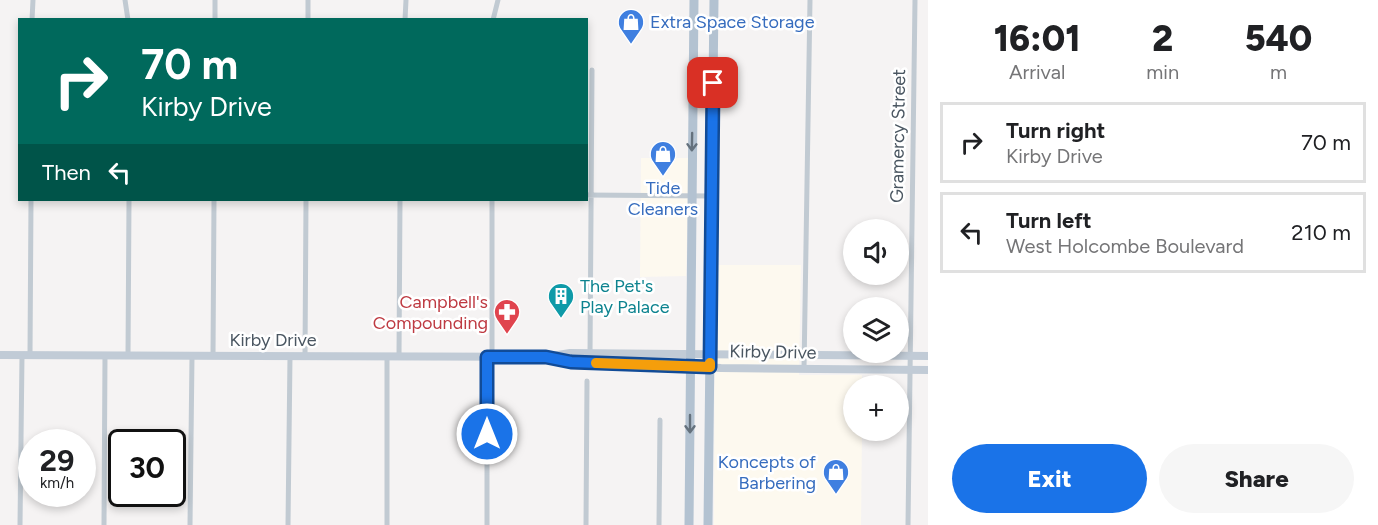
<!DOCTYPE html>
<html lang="en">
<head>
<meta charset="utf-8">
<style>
	body { margin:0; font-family:Figtree,sans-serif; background:#f6f6f6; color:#202124; height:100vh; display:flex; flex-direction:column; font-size:22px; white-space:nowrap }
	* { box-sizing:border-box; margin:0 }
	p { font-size:20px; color:#757577 }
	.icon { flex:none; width:33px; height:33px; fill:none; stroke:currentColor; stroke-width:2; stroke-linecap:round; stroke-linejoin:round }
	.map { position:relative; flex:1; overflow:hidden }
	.drawer { display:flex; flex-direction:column; background:#fff; width:450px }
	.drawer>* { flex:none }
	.guide { position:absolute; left:18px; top:18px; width:570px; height:183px; border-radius:0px; box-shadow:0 3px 9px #0003; background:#00695c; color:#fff; overflow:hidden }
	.buttons { position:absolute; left:843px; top:219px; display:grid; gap:12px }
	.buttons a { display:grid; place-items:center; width:66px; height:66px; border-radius:50%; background:#fff; box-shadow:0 3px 9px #0003; font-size:30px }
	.speed { position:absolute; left:18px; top:429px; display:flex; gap:12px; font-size:30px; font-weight:700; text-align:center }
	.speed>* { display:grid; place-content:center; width:78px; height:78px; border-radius:50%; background:#fff; box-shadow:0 3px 9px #0003; line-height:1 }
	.speed small { font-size:15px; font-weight:400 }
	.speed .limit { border:3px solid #111; border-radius:9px; background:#fff; color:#111 }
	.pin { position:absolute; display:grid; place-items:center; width:51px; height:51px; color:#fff; margin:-26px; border-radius:12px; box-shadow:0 3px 9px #0006 }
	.me { position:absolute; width:66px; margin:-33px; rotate:0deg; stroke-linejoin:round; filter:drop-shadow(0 0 4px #0008) }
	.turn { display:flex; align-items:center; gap:21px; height:126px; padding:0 24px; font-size:27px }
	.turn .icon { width:78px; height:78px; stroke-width:2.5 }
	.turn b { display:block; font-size:42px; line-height:51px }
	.then { display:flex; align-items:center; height:57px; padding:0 24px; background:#0003; gap:12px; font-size:22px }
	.eta { display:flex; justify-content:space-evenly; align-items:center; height:102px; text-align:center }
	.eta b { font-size:36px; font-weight:800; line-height:42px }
	.primary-button { display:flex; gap:12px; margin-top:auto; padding:12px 24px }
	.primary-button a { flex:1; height:69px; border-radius:36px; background:#1a73e8; color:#fff; font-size:24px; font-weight:800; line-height:69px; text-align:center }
	.primary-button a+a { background:#f6f6f6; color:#202124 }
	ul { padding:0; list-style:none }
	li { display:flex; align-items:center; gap:18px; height:81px; margin:0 12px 9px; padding:0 12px; border:3px solid #e0e0e0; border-radius:0px }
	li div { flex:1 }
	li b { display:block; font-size:22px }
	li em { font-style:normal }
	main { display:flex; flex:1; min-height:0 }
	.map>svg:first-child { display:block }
</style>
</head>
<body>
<main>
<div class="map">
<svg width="928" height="525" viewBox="0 0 928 525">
	<rect width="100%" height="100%" fill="#f5f3f3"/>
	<path fill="#fdf9ef" d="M 641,158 L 689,158 L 686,276 L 640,277 Z
		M 715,265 L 801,265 L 799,375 L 862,375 L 862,385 L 854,386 L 854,430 L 862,431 L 861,525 L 714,525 Z"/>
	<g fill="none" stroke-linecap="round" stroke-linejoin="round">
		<path stroke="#c1cad2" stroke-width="5" d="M 125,0 L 128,20
			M 32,20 L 33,0
			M 215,20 L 215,0
			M 308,20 L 308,0
			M 405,20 L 406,0
			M 493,20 L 498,0
			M 586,195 L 712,196
			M 492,200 L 492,357
			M 30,355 L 31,200
			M 128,356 L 129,200
			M 213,356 L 214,200
			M 305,356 L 306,200
			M 387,356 L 387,525
			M 399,356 L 400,200
			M 590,356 L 592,70
			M 804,369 L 810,0
			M 20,525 L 22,355
			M 104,525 L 105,356
			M 190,525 L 192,356
			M 288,525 L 290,356
			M 487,525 L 487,357
			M 586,525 L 587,381
			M 659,525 L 660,420
			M 908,525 L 915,0"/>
		<path stroke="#c1cbd6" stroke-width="8" d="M 0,355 L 546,357 L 570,353 L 928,356
			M 554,358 L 571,361 L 721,368 L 928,370"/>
		<path stroke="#b3c2d1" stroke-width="9" d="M 689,525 L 694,0
			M 708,525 L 714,0"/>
	</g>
	<defs><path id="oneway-shaft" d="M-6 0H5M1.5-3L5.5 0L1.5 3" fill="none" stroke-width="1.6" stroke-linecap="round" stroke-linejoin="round" transform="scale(1.5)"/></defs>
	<g stroke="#64717d">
		<use href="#oneway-shaft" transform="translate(692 142) rotate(91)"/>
		<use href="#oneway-shaft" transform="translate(690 424) rotate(90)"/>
	</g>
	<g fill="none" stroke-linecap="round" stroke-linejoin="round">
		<g stroke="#114b97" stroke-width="15">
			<path id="route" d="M 487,434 L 487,357 L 546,357 L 571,362 L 710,367 L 713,83"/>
		</g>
		<use href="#route" stroke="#1a73e8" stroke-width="10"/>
		<path stroke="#f59e0b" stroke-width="10" d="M 596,363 L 710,367 L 710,363"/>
	</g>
	<defs>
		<g id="shop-pin" transform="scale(1.35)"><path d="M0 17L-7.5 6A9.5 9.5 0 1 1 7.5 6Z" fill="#3f7fe0" stroke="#fff"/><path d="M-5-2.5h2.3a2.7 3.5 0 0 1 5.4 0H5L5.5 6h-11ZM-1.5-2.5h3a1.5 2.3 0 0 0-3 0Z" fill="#fff"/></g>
		<g id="building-pin" transform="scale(1.35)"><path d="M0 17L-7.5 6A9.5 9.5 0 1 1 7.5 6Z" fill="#0f9aa8" stroke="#fff"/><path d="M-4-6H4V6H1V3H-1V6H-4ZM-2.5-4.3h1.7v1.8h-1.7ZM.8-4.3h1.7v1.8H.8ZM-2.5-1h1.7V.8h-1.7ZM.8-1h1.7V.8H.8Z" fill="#fff"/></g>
		<g id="pharmacy-pin" transform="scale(1.35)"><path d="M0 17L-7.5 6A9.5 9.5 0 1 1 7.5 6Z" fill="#e0444e" stroke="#fff"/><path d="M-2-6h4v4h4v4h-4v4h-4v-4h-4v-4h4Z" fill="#fff"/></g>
	</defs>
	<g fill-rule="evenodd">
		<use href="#shop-pin" x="631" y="22"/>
		<use href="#shop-pin" x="663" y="154"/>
		<use href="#building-pin" x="561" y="296"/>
		<use href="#pharmacy-pin" x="507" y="312"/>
		<use href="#shop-pin" x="836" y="472"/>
	</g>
	<g text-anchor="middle" stroke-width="5" stroke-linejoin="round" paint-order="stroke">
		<g font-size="18" fill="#366cbe" stroke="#fff" text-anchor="start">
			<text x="650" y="28">Extra Space Storage</text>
			<text x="663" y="194" text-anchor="middle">Tide<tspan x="663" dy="21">Cleaners</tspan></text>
			<text x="816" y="468" text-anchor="end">Koncepts of<tspan x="816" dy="21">Barbering</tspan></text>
		</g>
		<g font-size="18" fill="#4a5661" stroke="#fff">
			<text transform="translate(898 136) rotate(-89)" y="6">Gramercy Street</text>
			<text x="273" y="346">Kirby Drive</text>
			<text transform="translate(773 352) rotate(1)" y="6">Kirby Drive</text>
		</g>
		<g font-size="18" fill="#0d838f" stroke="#fff" text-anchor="start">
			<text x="580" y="292">The Pet's<tspan x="580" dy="21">Play Palace</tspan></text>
		</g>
		<g font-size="18" fill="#be3a42" stroke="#fff" text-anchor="end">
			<text x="488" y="308">Campbell's<tspan x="488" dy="21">Compounding</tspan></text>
		</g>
	</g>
</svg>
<div class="buttons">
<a><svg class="icon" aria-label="sound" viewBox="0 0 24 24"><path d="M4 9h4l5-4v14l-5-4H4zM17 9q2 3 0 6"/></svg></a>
<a><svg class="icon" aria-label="layers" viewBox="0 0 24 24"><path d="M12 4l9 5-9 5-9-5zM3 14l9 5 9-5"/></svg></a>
<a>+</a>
</div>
<div class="speed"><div>29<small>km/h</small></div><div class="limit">30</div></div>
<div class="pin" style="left:713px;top:83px;background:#d93025"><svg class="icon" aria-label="arrive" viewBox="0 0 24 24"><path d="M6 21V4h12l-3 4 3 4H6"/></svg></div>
<svg class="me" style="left:487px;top:434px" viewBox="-20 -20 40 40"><circle r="17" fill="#1a73e8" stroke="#fff" stroke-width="3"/><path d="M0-11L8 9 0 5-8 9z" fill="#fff"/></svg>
<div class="guide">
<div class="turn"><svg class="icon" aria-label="right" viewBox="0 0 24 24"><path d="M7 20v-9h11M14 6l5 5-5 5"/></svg><div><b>70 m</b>Kirby Drive</div></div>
<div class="then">Then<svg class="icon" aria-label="left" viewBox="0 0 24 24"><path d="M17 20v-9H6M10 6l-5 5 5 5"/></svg></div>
</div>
</div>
<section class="drawer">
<div class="eta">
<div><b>16:01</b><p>Arrival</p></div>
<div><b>2</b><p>min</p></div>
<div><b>540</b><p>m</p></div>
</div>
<ul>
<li><svg class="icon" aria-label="right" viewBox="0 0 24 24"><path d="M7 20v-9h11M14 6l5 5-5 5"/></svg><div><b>Turn right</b><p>Kirby Drive</p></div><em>70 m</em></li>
<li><svg class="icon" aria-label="left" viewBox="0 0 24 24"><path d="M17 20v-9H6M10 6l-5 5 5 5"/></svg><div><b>Turn left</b><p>West Holcombe Boulevard</p></div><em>210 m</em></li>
</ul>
<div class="primary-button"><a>Exit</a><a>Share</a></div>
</section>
</main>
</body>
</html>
